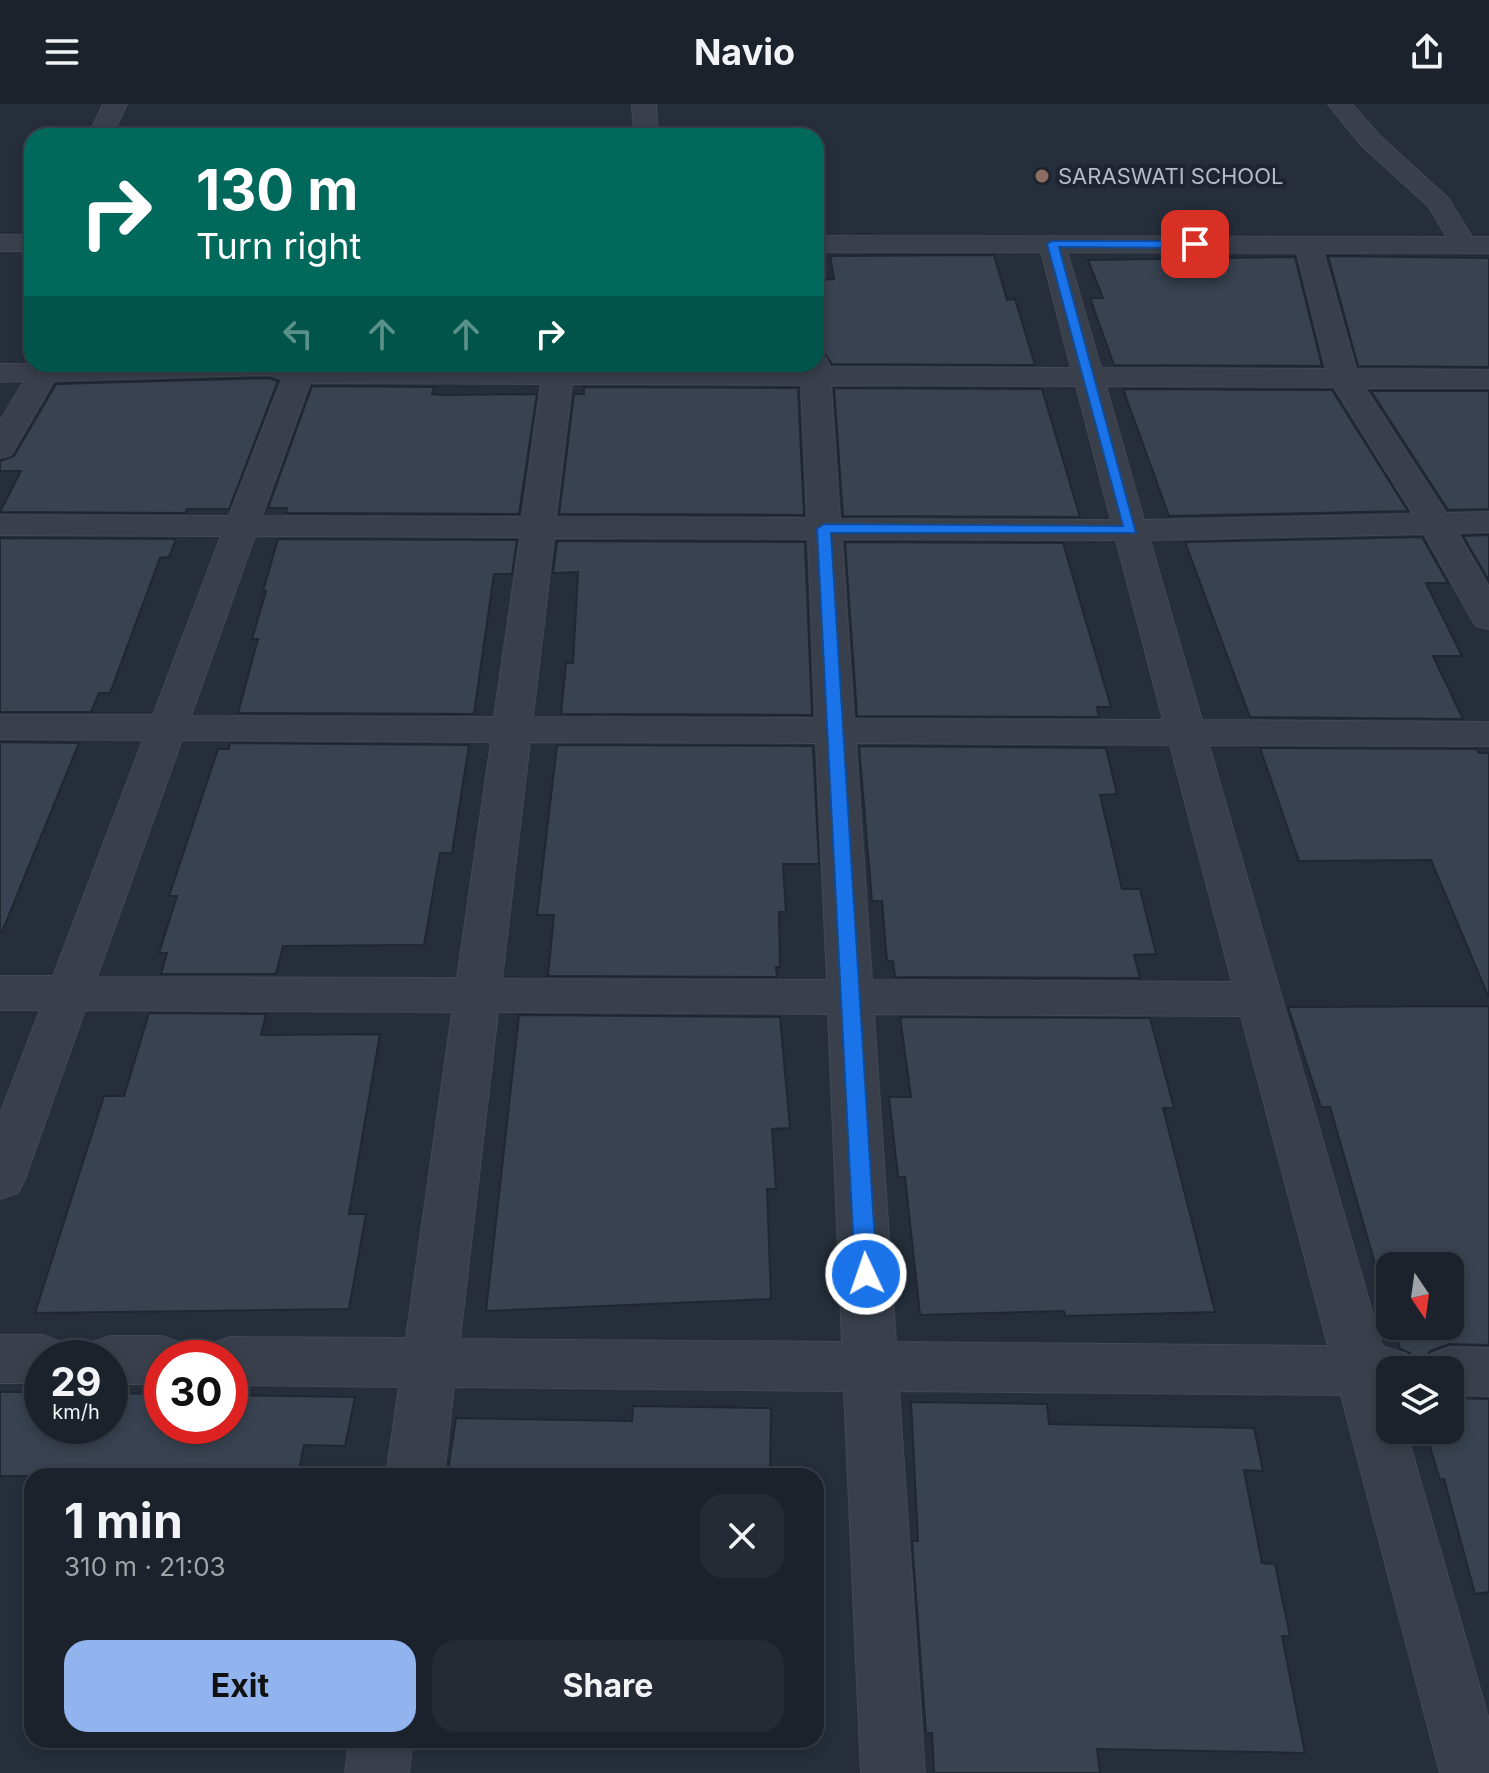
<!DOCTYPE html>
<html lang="en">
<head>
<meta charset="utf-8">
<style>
	body { margin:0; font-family:Inter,sans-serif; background:#252a34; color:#f1f3f6; height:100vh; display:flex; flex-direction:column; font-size:30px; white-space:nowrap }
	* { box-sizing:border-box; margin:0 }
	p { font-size:26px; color:#a0a4a9 }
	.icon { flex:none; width:44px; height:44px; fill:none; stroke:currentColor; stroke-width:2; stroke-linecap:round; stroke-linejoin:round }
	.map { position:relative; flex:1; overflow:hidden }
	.details { position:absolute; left:24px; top:1364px; width:800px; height:280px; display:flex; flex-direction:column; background:#1c222c; border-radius:24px; box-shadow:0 4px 12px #0003,0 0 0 2px #3a3f48 }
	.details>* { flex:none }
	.banner { position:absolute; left:24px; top:24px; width:800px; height:244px; border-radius:24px; box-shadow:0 4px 12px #0003,0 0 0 2px #3a3f48; background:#00695c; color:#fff; overflow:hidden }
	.needle { width:52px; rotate:167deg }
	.buttons { position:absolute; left:1376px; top:1148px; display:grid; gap:16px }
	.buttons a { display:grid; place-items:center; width:88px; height:88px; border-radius:16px; background:#1c222c; box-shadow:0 4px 12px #0003,0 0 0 2px #3a3f48; font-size:40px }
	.speed { position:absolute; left:24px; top:1236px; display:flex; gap:16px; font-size:40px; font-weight:700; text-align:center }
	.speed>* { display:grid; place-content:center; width:104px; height:104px; border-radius:50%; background:#1c222c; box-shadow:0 4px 12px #0003,0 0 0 2px #3a3f48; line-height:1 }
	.speed small { font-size:20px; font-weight:400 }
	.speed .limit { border:12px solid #d22; background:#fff; color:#111 }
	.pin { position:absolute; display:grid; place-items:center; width:68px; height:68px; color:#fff; margin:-34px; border-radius:16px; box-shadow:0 4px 12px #0006 }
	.me { position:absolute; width:88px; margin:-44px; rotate:357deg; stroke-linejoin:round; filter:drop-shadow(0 0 6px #0008) }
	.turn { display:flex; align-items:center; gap:28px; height:168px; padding:0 40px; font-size:36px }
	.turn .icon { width:104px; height:104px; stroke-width:2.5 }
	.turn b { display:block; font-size:56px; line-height:68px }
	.lanes { display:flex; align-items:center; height:76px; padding:0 40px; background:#0003; justify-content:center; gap:40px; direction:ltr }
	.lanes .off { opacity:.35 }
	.round { display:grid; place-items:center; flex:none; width:84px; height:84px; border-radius:24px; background:#252a34 }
	.headline { display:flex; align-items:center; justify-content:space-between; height:136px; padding:0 40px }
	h1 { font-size:48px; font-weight:700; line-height:60px }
	.cta { display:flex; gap:16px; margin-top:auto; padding:16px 40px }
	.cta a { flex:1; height:92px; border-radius:24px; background:#91b4ef; color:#111; font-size:32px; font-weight:700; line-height:92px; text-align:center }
	.cta a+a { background:#252a34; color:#f1f3f6 }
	header { display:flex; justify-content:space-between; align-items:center; height:104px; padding:0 40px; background:#1c222c; font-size:36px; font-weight:700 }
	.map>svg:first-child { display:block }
</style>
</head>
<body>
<header><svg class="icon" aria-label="menu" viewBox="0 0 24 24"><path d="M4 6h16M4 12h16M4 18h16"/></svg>Navio<svg class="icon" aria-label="share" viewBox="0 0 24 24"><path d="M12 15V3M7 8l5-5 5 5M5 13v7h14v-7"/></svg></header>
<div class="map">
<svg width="1489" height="1669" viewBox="0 0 1489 1669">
	<rect width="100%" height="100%" fill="#252e3a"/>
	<path fill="#384250" stroke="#202732" stroke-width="2" d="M 994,151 L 1007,196 L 1015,195 L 1035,261 L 832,260 L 825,250 L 816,176 L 834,175 L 830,152 Z
		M 1328,152 L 1489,154 L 1489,263 L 1358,262 Z
		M 1295,153 L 1322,262 L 1114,261 L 1090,194 L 1103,194 L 1088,156 Z
		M 269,274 L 278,277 L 229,405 L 187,405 L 185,409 L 0,408 L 21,367 L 0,367 L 0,357 L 14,352 L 56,280 Z
		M 312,282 L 434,283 L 432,290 L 444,291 L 537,290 L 519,410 L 286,409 L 287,404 L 268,404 Z
		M 584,283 L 798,284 L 804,411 L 559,410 L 574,290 L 584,290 Z
		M 834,284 L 1042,285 L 1080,413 L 843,412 Z
		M 1123,285 L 1332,286 L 1408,407 L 1169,412 Z
		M 1371,287 L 1489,287 L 1489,405 L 1448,406 Z
		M 1489,431 L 1489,477 L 1463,432 Z
		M 1422,433 L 1448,479 L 1426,479 L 1462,552 L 1433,552 L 1463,615 L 1250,613 L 1185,438 Z
		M 0,434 L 176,435 L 169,453 L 160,454 L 110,589 L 99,589 L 91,608 L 0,608 Z
		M 278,435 L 517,436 L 512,470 L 494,470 L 474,610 L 238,609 L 258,535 L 252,535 L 266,487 L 263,487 Z
		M 557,437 L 805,438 L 812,611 L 561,610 L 566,559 L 573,559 L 578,468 L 553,469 Z
		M 845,438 L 1063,439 L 1111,603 L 1097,603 L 1099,613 L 857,612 Z
		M 0,638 L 79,639 L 2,828 L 0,828 Z
		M 230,639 L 469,641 L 452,749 L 440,749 L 424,841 L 283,842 L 276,870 L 161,870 L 167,849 L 159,849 L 177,792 L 169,792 L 218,645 L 229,645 Z
		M 557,641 L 813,642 L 819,760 L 783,760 L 786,808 L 779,808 L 780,863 L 776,863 L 777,873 L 548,872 L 554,811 L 537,811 Z
		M 859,642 L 1106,644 L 1117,690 L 1100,691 L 1122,785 L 1140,785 L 1156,850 L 1134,851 L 1140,874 L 895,873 L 893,857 L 887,857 L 882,797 L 872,797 Z
		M 1260,644 L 1477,645 L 1479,649 L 1489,649 L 1489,894 L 1431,756 L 1299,757 Z
		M 1489,902 L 1489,1241 L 1449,1240 L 1430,1247 L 1418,1266 L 1410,1249 L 1400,1245 L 1393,1222 L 1450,1222 L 1450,1162 L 1390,1162 L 1390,1212 L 1330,1003 L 1321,1003 L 1288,903 Z
		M 149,909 L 266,910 L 261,931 L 380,930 L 349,1110 L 366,1110 L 349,1205 L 35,1209 L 104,992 L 124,992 Z
		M 519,911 L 780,913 L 790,1024 L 772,1025 L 776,1085 L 767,1085 L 771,1195 L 486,1207 Z
		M 900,913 L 1150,914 L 1174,1004 L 1163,1004 L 1215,1208 L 1065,1212 L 1064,1207 L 920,1211 L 905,1073 L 898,1073 L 889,993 L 911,993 Z
		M 0,1288 L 42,1288 L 42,1322 L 110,1322 L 110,1289 L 162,1290 L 162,1322 L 230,1322 L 230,1291 L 355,1293 L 345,1342 L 304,1341 L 298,1372 L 0,1372 Z
		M 1450,1294 L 1489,1295 L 1489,1488 L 1475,1490 L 1444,1375 L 1440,1376 L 1425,1326 L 1450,1326 Z
		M 911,1298 L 1047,1300 L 1049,1320 L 1254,1324 L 1263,1367 L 1244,1366 L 1262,1459 L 1275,1460 L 1290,1532 L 1282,1532 L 1305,1649 L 1097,1645 L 1100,1669 L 934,1669 L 932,1629 L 926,1629 L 912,1437 L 918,1437 Z
		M 633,1302 L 771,1304 L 770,1366 L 591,1363 L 590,1372 L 447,1372 L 456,1314 L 632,1317 Z"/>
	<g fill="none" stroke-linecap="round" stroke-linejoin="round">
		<g stroke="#424954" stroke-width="2">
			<path id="minor" d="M 103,0 L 127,0 L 112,32 L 88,32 Z
				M 632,0 L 656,0 L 658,32 L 634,32 Z
				M 1328,0 L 1352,0 L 1379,31 L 1448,94 L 1477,141 L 1473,147 L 1455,147 L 1429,103 L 1361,41 Z
				M 1052,132 L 1061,134 L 1065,140 L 1101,264 L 1326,265 L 1295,140 L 1299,134 L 1317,134 L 1321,140 L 1356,265 L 1489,266 L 1489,284 L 1365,284 L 1446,409 L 1489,408 L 1489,428 L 1458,429 L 1489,483 L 1489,525 L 1476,522 L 1471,514 L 1424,430 L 1150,436 L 1202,616 L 1489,618 L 1489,642 L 1209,641 L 1382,1242 L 1407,1250 L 1415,1266 L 1390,1266 L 1390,1326 L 1406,1326 L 1489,1616 L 1489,1669 L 1440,1669 L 1341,1291 L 899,1287 L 925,1669 L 861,1669 L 844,1287 L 454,1283 L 444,1372 L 386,1372 L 399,1283 L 230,1281 L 230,1254 L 204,1254 L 211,1240 L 230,1233 L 406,1234 L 452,908 L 85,906 L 25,1075 L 18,1089 L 0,1095 L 0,1010 L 40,906 L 0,906 L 0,872 L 53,872 L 143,636 L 0,635 L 0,611 L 153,611 L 221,432 L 0,431 L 0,411 L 229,412 L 282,275 L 269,271 L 54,277 L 11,351 L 0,354 L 0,317 L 24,277 L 0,278 L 0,260 L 800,263 L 800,260 L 816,260 L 816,251 L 826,254 L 830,263 L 1071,264 L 1039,140 L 1043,134 ZM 310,279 L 541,280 L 522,413 L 262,412 ZM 572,280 L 801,281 L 807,414 L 556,413 ZM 831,281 L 1076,282 L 1111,416 L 840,415 ZM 1106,282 L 1334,283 L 1413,410 L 1144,416 ZM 255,432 L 520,433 L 494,613 L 191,612 ZM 554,434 L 808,435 L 815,614 L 533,613 ZM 842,435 L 1116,436 L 1163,616 L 854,615 ZM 182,636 L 491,638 L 457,874 L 97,873 ZM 530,638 L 816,639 L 827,876 L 502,875 ZM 856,639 L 1170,641 L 1232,878 L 872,876 ZM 498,908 L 828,910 L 842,1238 L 460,1235 ZM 874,910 L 1241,912 L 1328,1242 L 896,1238 Z
				M 0,1231 L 42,1231 L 61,1238 L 69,1254 L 42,1254 L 42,1279 L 0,1279 Z
				M 110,1232 L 162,1232 L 181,1239 L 188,1254 L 162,1254 L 162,1280 L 110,1280 L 110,1254 L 84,1254 L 91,1239 Z
				M 1450,1243 L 1489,1244 L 1489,1292 L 1450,1291 L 1450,1266 L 1423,1266 L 1431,1250 Z
				M 349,1636 L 413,1636 L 409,1669 L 345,1669 Z"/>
		</g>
		<g stroke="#424954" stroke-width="2">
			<path id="tertiary" d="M 0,131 L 32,131 L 32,147 L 0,147 Z
				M 816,132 L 1489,133 L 1489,149 L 816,148 Z"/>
		</g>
		<use href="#minor" fill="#39404b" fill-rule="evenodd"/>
		<use href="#tertiary" fill="#39404b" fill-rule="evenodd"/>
	</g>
	<path fill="#1a73e8" stroke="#114b97" stroke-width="2" d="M 1052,137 L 1195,137 L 1200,140 L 1195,144 L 1059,143 L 1136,429 L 831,429 L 877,1170 L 874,1176 L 858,1176 L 855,1170 L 817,425 L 824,420 L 1123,422 L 1047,140 Z"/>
	<circle fill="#8d6e63" stroke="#1e2530" stroke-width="3" cx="1042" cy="72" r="8"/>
	<g text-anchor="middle" stroke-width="8" stroke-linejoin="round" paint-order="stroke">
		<g font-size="22" fill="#b4bbc6" stroke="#1e2530" text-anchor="start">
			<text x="1058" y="80">SARASWATI SCHOOL</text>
		</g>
	</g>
</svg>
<div class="buttons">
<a><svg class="needle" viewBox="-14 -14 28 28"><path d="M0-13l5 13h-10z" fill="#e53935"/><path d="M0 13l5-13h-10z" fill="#a0a4a9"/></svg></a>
<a><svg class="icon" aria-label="layers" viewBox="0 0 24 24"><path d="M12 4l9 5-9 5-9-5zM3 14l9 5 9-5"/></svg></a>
</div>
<div class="speed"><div>29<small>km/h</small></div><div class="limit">30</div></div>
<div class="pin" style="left:1195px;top:140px;background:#d93025"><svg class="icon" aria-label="arrive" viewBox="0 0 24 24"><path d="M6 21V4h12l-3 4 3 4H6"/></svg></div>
<svg class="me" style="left:866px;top:1170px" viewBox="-20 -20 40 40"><circle r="17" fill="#1a73e8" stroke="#fff" stroke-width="3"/><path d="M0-11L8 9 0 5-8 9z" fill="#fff"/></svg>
<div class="banner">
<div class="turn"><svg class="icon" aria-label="right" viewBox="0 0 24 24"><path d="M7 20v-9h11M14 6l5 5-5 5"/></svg><div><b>130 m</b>Turn right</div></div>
<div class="lanes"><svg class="icon off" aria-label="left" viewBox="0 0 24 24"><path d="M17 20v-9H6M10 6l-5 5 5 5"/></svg><svg class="icon off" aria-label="ahead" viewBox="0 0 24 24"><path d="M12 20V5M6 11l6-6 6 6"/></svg><svg class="icon off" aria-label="ahead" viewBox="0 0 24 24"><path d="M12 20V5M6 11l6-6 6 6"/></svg><svg class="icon" aria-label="right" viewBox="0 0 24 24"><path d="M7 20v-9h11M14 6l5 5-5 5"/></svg></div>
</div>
<section class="details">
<div class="headline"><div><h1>1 min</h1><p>310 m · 21:03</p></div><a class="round"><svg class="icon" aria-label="close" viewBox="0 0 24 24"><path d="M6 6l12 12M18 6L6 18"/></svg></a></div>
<div class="cta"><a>Exit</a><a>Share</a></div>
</section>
</div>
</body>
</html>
